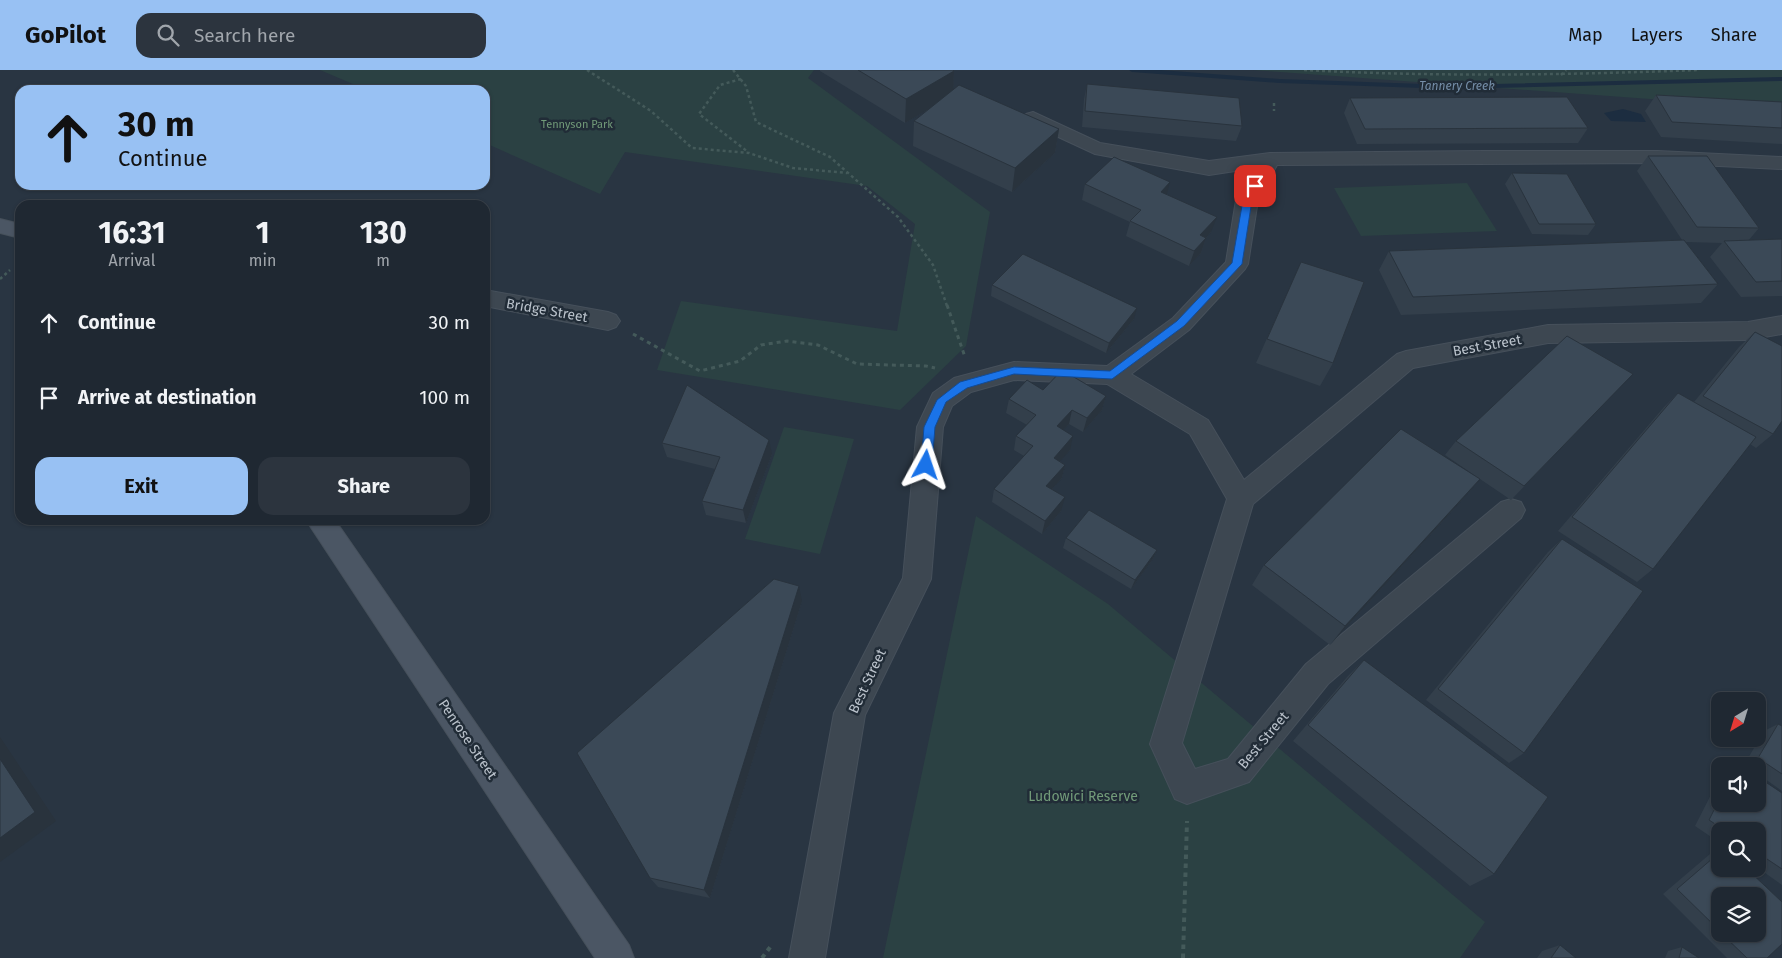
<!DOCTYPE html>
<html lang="en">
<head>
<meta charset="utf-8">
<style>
	body { margin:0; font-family:"Fira Sans",sans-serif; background:#2c343e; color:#f1f3f6; height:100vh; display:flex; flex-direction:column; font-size:19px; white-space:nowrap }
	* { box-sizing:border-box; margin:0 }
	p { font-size:16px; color:#a1a6ac }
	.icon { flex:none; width:28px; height:28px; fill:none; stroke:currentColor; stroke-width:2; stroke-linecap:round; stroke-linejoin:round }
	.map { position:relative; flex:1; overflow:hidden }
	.drawer { position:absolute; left:15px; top:130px; width:475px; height:325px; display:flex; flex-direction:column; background:#1f2832; border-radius:15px; box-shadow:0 1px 4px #0004,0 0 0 1px #3c444d }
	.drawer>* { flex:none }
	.banner { position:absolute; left:15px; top:15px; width:475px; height:105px; border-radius:15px; box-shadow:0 1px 4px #0004,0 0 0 1px #3c444d; background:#98c1f3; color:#111; overflow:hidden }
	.needle { width:32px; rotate:218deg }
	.controls { position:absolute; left:1711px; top:622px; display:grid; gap:10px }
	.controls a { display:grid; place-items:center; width:55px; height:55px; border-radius:10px; background:#1f2832; box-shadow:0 1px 4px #0004,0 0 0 1px #3c444d; font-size:25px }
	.pin { position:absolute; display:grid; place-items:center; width:42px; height:42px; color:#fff; margin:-21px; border-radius:10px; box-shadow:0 2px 8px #0006 }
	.me { position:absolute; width:55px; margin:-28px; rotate:5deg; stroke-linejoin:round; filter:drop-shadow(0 0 4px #0008) }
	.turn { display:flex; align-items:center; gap:18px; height:105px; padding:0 20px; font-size:22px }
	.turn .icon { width:65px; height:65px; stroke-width:2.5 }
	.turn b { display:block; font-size:35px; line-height:42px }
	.eta { display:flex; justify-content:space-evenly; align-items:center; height:85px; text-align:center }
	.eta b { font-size:30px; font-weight:700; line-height:35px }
	.cta { display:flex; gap:10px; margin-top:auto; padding:10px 20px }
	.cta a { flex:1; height:58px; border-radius:15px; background:#98c1f3; color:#111; font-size:20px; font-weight:700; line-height:58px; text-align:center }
	.cta a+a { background:#2c343e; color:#f1f3f6 }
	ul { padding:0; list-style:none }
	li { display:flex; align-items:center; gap:15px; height:75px; padding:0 20px }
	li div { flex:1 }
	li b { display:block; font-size:19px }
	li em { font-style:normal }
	header { display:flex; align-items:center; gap:30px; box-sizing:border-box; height:70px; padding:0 25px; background:#98c1f3; color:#111 }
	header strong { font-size:24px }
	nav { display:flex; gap:28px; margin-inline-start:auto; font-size:18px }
	.search { width:350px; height:45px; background:#2c343e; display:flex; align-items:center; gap:12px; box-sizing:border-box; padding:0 18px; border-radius:15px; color:#a1a6ac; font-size:19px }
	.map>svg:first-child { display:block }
</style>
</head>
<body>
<header>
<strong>GoPilot</strong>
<div class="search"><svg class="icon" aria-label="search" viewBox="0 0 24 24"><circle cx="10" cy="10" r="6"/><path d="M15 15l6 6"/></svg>Search here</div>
<nav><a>Map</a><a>Layers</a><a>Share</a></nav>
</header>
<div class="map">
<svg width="1782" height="888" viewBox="0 0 1782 888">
	<rect width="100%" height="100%" fill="#293542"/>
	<path fill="#2b4143" d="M 320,0 L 814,0 L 808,8 L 990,142 L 966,276 L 900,340 L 657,300 L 681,231 L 897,261 L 915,154 L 867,116 L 625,82 L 600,124 L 485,73 L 485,20 L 367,20 Z
		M 1253,0 L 1782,0 L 1782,38 L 1759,37 Z
		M 1467,113 L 1497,161 L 1361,166 L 1334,118 Z
		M 784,357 L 854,369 L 820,484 L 745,469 Z
		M 976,446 L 1108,534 L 1485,852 L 1460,888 L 883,888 Z"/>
	<path fill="#1c2d40" d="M 1623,39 L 1641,44 L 1646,52 L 1611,51 L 1604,43 Z"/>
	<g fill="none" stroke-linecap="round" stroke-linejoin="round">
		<path fill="#1c2d40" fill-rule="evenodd" d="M 1129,0 L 1160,0 L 1280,9 L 1451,15 L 1782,7 L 1782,11 L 1451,19 L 1280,13 L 1132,2 Z"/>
		<g stroke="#46505b" stroke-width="2">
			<path id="minor" d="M 1033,42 L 1100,73 L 1209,91 L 1270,83 L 1484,81 L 1658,81 L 1782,87 L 1782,99 L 1658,93 L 1277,95 L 1258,130 L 1248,194 L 1245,199 L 1189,260 L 1131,304 L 1208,350 L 1244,410 L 1397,284 L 1406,281 L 1548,255 L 1748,252 L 1782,246 L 1782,264 L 1748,270 L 1548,273 L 1413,298 L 1253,434 L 1182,673 L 1195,699 L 1228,689 L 1306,594 L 1501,432 L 1511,429 L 1521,432 L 1525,440 L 1521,448 L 1328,614 L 1249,712 L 1187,734 L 1175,729 L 1150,674 L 1227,429 L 1190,364 L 1107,314 L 1014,310 L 971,322 L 952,336 L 943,357 L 931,509 L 865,645 L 825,888 L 789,888 L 834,643 L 903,508 L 917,357 L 933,323 L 954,308 L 1014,292 L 1107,296 L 1173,248 L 1226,192 L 1236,130 L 1255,98 L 1209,105 L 1095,84 L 1026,52 L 1023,48 L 1026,44 Z
				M 485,220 L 608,242 L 616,245 L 620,251 L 616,257 L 608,260 L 485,236 Z"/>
		</g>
		<g stroke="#46505b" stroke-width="2">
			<path id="secondary" d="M 0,149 L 20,154 L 20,168 L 0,163 Z
				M 306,450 L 335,450 L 629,875 L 634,888 L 595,888 Z"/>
		</g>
		<path stroke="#445a5a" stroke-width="2.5" stroke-dasharray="3 3" stroke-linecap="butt" d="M 587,0 L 651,41 L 692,78 L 749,83 L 793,98 L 847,103
			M 733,0 L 746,16 L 756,52 L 830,87 L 898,147 L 933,195 L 947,236
			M 1304,0 C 1436,7 1567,5 1699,0
			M 1561,5 L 1566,0
			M 741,9 L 720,15 L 699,44 L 748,82
			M 1274,33 L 1274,41
			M 0,209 L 10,200"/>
		<path stroke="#445a5a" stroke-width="3" stroke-dasharray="4 4" stroke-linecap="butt" d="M 947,235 L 965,287
			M 633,264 L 700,301 L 740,291 L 761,275 L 787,271 L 818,275 L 857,294 L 926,296 L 935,298"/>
		<path stroke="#445a5a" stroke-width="4" stroke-dasharray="4.5 4.5" stroke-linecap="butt" d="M 762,888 L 771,876
			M 1183,888 L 1187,751"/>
		<use href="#minor" fill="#3d4751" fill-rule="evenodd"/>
		<use href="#secondary" fill="#4b5664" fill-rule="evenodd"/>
	</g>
	<path fill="#333f4b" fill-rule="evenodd" d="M 820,0 L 953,0 L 954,1 L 953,20 L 1059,59 L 1055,83 L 1012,122 L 913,76 L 914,51 L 927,40 L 905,53 L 820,1 Z
		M 1087,14 L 1242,56 L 1236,71 L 1082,57 L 1084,29 Z
		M 1656,25 L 1782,32 L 1782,74 L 1661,67 L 1645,41 Z
		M 1350,28 L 1588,58 L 1578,73 L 1357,74 L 1344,43 Z
		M 1648,86 L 1759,158 L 1748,171 L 1782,169 L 1782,226 L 1741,227 L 1710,187 L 1722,173 L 1686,172 L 1718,214 L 1701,233 L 1401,245 L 1379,200 L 1389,181 L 1682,170 L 1637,101 Z
		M 1512,103 L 1596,154 L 1588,165 L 1532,164 L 1505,114 Z
		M 1085,114 L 1167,124 L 1211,162 L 1206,168 L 1201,183 L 1189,196 L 1126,166 L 1130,152 L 1082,130 Z
		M 1301,192 L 1333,293 L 1320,316 L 1256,293 Z
		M 992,215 L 1134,249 L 1106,283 L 991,226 Z
		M 1755,262 L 1773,364 L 1756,378 L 1750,374 L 1653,499 L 1637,512 L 1558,461 L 1664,337 L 1678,323 L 1694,332 L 1739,277 Z
		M 1619,318 L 1511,430 L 1480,409 L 1462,430 L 1330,575 L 1252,515 L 1264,495 L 1474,405 L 1445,385 L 1456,371 Z
		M 1043,320 L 1106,326 L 1102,340 L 1083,362 L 1069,354 L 1063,360 L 1070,380 L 1060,391 L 1065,395 L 1062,408 L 1052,419 L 1061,441 L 1042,464 L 992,432 L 994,419 L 1024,386 L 1014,380 L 1016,366 L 1027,355 L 1006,343 L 1009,329 Z
		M 662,373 L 772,384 L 746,453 L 706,445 L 702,431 L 715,399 L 667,387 Z
		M 1066,468 L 1157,480 L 1153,489 L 1131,519 L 1063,478 Z
		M 1562,469 L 1524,683 L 1509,693 L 1426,630 L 1548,482 Z
		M 802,531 L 710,828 L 658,817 L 650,808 Z
		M 1364,590 L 1494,804 L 1470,816 L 1293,671 L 1347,607 Z
		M 1778,654 L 1782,656 L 1782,721 L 1758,704 L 1758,696 L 1746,696 L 1744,695 L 1764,661 Z
		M 1720,707 L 1720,734 L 1782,723 L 1782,815 L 1758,798 L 1758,761 L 1720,761 L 1720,773 L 1695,756 Z
		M 1720,780 L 1720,799 L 1747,799 L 1782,832 L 1782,874 L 1767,888 L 1727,888 L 1663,824 L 1710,784 ZM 1720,826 L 1758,826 L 1758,864 L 1720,864 Z
		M 1560,875 L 1576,888 L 1537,888 L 1542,881 Z
		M 1682,877 L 1699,888 L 1665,888 L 1668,881 Z"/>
	<path fill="#29333d" d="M 954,1 L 953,25 L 905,53 L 906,29 Z
		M 1059,59 L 1055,83 L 1012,122 L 1015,98 Z
		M 1170,112 L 1166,127 L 1161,122 Z
		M 1217,147 L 1211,162 L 1206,168 L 1201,183 L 1189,196 L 1200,165 Z
		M 1137,238 L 1134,249 L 1106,283 L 1109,273 Z
		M 1106,326 L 1102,340 L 1083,362 L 1087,348 Z
		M 1072,340 L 1069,354 L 1054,370 L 1057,356 Z
		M 1073,366 L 1070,380 L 1051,402 L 1054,388 Z
		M 769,370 L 772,384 L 746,453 L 743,440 Z
		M 1065,395 L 1062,408 L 1043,429 L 1046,416 Z
		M 1480,409 L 1462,430 L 1330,575 L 1345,556 Z
		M 1065,427 L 1061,441 L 1042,464 L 1045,451 Z
		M 1157,480 L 1153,489 L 1131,519 L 1135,510 Z
		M 799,516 L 802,531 L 710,828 L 704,820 Z
		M 0,667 L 56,751 L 0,792 Z"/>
	<path fill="#3b4957" stroke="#29333d" d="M 858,0 L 953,0 L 954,1 L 906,29 Z
		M 1087,14 L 1239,28 L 1242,56 L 1085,41 Z
		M 959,15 L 1059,59 L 1015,98 L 914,51 Z
		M 1656,25 L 1782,32 L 1782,58 L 1672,52 Z
		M 1567,27 L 1588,58 L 1365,59 L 1350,28 Z
		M 1648,86 L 1707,86 L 1759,158 L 1697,157 Z
		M 1114,87 L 1170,112 L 1161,122 L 1217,147 L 1200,165 L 1206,168 L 1194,181 L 1130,151 L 1141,140 L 1085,114 Z
		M 1512,103 L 1567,104 L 1596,154 L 1539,154 Z
		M 1782,169 L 1782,211 L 1756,212 L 1724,171 Z
		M 1684,170 L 1718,214 L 1413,227 L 1389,181 Z
		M 1023,184 L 1137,238 L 1109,273 L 992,215 Z
		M 1301,192 L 1364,212 L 1333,293 L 1267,269 Z
		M 1755,262 L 1782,276 L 1782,351 L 1773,364 L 1703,326 Z
		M 1567,266 L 1633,304 L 1524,416 L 1456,371 Z
		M 1062,300 L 1106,326 L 1087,348 L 1072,340 L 1057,356 L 1073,366 L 1054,388 L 1065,395 L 1046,416 L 1065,427 L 1045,451 L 994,419 L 1033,376 L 1016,366 L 1036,345 L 1009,329 L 1027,310 L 1043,320 Z
		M 687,315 L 769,370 L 743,440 L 702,431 L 720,387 L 662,373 Z
		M 1678,323 L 1756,367 L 1653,499 L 1572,447 Z
		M 1401,359 L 1480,409 L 1345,556 L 1264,495 Z
		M 1089,440 L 1157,480 L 1135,510 L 1066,468 Z
		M 1562,469 L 1643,521 L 1524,683 L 1438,619 Z
		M 774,509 L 799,516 L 704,820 L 650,808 L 577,683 Z
		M 1364,590 L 1548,727 L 1494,804 L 1308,655 Z
		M 1778,654 L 1782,656 L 1782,704 L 1758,688 Z
		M 0,689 L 35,742 L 0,768 Z
		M 1758,707 L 1782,723 L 1782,799 L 1758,783 L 1758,761 L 1726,761 L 1709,750 L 1720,728 L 1720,734 L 1758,734 Z
		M 1720,782 L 1720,799 L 1747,799 L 1782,832 L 1782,874 L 1767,888 L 1747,888 L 1722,864 L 1758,864 L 1758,826 L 1720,826 L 1720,861 L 1677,819 Z
		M 1560,875 L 1576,888 L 1551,888 Z
		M 1682,877 L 1699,888 L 1679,888 Z"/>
	<path fill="#1a73e8" stroke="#114b97" d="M 1252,114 L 1258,114 L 1259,116 L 1252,130 L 1242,194 L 1184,256 L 1112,309 L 1014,304 L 967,318 L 946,332 L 935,357 L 932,395 L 930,398 L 923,398 L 921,395 L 924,357 L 937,330 L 960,312 L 1014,297 L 1110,301 L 1177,251 L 1232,193 L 1243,130 Z"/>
	<g text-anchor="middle" stroke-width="5" stroke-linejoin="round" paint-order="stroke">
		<g font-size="11" fill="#729b79" stroke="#212c37">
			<text x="577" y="58">Tennyson Park</text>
		</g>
		<g font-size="12" font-style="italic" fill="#758ea8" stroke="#212c37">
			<text x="1457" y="20">Tannery Creek</text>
		</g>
		<g font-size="14" fill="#bac2cb" stroke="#212c37">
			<text transform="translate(547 240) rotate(10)" y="5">Bridge Street</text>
			<text transform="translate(1487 275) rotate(-10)" y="5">Best Street</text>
			<text transform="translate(867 611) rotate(-65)" y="5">Best Street</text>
			<text transform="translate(468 669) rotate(56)" y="5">Penrose Street</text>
			<text transform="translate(1263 670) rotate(-50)" y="5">Best Street</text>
		</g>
		<g font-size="14" fill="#729b79" stroke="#212c37">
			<text x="1083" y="731">Ludowici Reserve</text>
		</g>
	</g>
</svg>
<div class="controls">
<a><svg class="needle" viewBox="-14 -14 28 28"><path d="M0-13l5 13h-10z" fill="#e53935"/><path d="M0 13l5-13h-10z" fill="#a1a6ac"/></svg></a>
<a><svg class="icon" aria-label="sound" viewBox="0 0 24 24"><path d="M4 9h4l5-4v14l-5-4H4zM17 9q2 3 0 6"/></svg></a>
<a><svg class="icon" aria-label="search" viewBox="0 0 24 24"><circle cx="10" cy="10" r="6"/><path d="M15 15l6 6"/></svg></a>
<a><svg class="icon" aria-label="layers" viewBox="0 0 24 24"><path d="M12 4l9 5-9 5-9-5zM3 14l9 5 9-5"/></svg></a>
</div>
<div class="pin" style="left:1255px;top:116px;background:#d93025"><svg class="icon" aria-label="arrive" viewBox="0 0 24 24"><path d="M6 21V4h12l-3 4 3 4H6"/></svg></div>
<svg class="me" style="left:926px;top:395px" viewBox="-20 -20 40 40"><path d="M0-17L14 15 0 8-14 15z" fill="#1a73e8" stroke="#fff" stroke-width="4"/></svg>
<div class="banner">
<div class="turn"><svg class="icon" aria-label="ahead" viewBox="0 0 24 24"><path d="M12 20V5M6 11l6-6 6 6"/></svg><div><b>30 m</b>Continue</div></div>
</div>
<section class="drawer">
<div class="eta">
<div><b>16:31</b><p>Arrival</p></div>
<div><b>1</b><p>min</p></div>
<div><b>130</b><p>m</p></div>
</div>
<ul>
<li><svg class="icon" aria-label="ahead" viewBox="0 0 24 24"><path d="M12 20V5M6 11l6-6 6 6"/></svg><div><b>Continue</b></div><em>30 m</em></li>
<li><svg class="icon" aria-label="arrive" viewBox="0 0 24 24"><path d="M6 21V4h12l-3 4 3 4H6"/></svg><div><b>Arrive at destination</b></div><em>100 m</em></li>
</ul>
<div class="cta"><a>Exit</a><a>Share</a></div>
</section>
</div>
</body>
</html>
